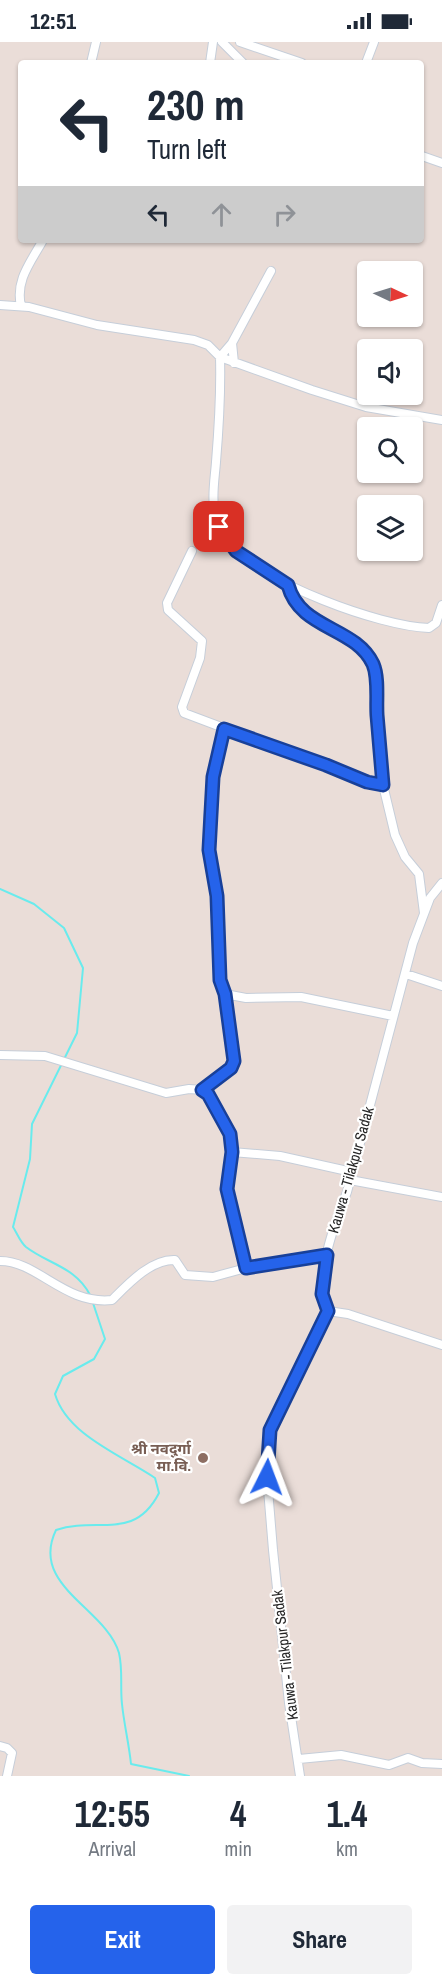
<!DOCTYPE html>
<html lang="en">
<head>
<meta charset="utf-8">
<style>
	body { margin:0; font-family:"Archivo Narrow","Noto Sans Devanagari",sans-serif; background:#f2f2f3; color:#1f2937; height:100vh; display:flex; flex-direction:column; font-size:22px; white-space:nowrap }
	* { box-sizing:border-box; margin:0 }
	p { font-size:20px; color:#747a83 }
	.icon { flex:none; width:33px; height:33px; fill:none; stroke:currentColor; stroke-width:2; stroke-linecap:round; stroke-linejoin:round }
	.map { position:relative; height:1734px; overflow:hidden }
	.sheet { display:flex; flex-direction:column; background:#fff; flex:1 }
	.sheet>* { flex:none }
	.top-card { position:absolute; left:18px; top:18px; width:406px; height:183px; border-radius:6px; box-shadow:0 2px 4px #0004; background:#fff; color:#1f2937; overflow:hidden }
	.needle { width:39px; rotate:94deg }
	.controls { position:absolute; left:357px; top:219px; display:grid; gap:12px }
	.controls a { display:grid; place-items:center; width:66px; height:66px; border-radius:6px; background:#fff; box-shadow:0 2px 4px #0004; font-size:30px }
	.pin { position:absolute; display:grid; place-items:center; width:51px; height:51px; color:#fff; margin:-26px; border-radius:12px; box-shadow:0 3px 9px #0006 }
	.me { position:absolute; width:66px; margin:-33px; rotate:3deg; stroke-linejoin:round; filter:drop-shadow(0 0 4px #0008) }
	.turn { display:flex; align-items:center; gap:21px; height:126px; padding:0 30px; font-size:27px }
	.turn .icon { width:78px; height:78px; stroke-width:2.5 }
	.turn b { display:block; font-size:42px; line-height:51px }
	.lanes { display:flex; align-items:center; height:57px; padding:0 30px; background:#0003; justify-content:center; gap:30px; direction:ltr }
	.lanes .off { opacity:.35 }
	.eta { display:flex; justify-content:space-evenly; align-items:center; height:102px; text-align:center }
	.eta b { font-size:36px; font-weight:700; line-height:42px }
	.primary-button { display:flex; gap:12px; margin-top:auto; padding:12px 30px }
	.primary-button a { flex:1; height:69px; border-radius:6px; background:#2563eb; color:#fff; font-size:24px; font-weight:700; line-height:69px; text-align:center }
	.primary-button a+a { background:#f2f2f3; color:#1f2937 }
	.status { display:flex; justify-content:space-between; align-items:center; height:42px; padding:0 30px; background:#fff; direction:ltr }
	.status svg { height:16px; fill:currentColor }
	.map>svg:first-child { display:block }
</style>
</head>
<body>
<div class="status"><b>12:51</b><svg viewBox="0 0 49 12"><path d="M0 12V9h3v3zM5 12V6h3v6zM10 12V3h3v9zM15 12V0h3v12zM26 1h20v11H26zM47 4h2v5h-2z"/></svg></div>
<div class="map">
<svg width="442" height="1734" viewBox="0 0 442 1734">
	<rect width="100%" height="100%" fill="#eaddd8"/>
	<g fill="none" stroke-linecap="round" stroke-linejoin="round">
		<path stroke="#69ebed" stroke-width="2" d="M 0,847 L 34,862 L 64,886 L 83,926 L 77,991 L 32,1082 L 30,1117 L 13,1185 C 17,1191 20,1200 26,1205 C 48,1222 76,1225 90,1253
			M 93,1261 L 105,1297 L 94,1317 L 63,1334 L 55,1352 C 67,1393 121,1413 155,1436 L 159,1451 C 134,1500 97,1474 56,1488 C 29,1544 106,1566 119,1611 C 123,1628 120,1646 122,1662 C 124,1682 129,1702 131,1722 L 189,1734"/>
		<g stroke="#c6ced9" stroke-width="10">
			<path id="street" d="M 222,0 L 243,21
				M 240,0 L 302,21
				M 91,21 L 96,0
				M 210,21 L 213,0
				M 366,21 L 374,0
				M 422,114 L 442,121
				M 0,263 L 29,265 L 97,283 L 194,298 L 208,303 L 220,315 L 312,348 L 366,365 L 442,378
				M 21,264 C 15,238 31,220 43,198
				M 232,301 L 220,315 C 221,351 219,384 216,420 C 215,434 212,451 214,465 C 217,478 221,493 230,503 C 263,541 378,584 429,586 L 436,581 L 442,563
				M 234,321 L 232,301 L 271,229
				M 192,509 L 167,561 L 168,568 L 202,599 L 200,616 L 182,665 L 184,671 L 367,740 L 383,743
				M 288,543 L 291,555 L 300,567 L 321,584 L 356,600 L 373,623 L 383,743 L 395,793 L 405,815 L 419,832 L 424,871
				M 224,687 C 214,727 205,769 209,810 C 211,831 218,850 218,870 C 219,896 213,929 225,952 L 246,956 L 301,955 L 393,974
				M 406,932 L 442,944
				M 0,1013 L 45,1014 L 166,1051 L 189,1047 L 203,1048 L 208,1052 L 229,1092 L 232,1110 L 227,1147 L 246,1226
				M 203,1048 L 231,1026 L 234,1019 L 225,952
				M 232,1110 L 280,1114 L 352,1130
				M 350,1138 L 442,1155
				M 0,1219 C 38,1219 64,1263 112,1258 C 128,1242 151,1217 175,1218 L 185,1233 L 213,1235 L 246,1226 L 327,1213
				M 328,1269 L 348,1272 L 442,1303
				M 0,1704 L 7,1706 L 12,1711 L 7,1734
				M 299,1717 L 341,1713 L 389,1723 L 408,1716 L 422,1721 L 442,1722
				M 300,1734 L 289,1661 L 273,1508 L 267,1435 L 270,1388 L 328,1269 C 315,1231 333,1186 347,1150 L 413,901 L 430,856 L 442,841"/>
		</g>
		<use href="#street" stroke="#fff" stroke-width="8"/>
	</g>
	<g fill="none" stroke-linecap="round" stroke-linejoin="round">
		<g stroke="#184099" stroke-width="15">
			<path id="route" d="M 219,485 L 236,509 L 288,543 C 300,588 355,584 373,622 C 379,636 376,658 377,673 C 379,696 381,720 383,743 L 367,740 L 326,723 L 224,687 L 213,735 L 209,808 L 217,854 L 220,938 L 225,952 L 234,1019 L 231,1026 L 202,1048 L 208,1052 L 230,1092 L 232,1110 L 227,1147 L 246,1226 L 327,1213 L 322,1252 L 328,1269 L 270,1388 L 267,1435"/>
		</g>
		<use href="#route" stroke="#2563eb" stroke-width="10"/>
	</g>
	<circle fill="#8d6e63" stroke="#fff" stroke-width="2" cx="203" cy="1416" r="6"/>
	<g text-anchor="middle" stroke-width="4.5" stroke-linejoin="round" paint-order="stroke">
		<g font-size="15" fill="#272727" stroke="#fff">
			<text transform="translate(351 1128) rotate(-74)" y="5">Kauwa - Tilakpur Sadak</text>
			<text transform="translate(285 1613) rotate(-97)" y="5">Kauwa - Tilakpur Sadak</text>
		</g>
		<g font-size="15" font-weight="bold" fill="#785e54" stroke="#fff" text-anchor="end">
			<text x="191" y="1412">श्री नवदुर्गा<tspan x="191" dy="17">मा.वि.</tspan></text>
		</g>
	</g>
</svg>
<div class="controls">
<a><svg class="needle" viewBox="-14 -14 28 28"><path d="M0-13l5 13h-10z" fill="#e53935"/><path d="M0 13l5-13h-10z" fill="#747a83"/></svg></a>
<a><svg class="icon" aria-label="sound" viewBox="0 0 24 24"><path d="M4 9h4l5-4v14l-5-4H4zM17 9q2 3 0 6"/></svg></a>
<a><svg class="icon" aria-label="search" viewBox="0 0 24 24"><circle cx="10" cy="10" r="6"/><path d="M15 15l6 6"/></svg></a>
<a><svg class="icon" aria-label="layers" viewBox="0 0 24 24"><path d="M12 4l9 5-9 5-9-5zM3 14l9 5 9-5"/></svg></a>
</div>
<div class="pin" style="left:219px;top:485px;background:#d93025"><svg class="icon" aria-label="arrive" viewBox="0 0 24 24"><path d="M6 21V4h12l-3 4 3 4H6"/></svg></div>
<svg class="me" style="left:267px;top:1435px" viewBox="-20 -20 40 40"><path d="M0-17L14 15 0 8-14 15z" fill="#2563eb" stroke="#fff" stroke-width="4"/></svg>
<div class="top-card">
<div class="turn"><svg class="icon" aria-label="left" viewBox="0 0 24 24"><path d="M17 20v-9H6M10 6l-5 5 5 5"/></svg><div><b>230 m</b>Turn left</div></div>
<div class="lanes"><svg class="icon" aria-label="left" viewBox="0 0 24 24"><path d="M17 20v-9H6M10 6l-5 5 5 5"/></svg><svg class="icon off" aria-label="ahead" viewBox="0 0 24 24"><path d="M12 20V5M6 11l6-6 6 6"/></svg><svg class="icon off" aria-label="right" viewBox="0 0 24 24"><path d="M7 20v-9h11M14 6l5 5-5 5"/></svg></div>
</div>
</div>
<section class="sheet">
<div class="eta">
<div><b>12:55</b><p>Arrival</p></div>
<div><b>4</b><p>min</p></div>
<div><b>1.4</b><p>km</p></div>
</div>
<div class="primary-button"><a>Exit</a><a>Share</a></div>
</section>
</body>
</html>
